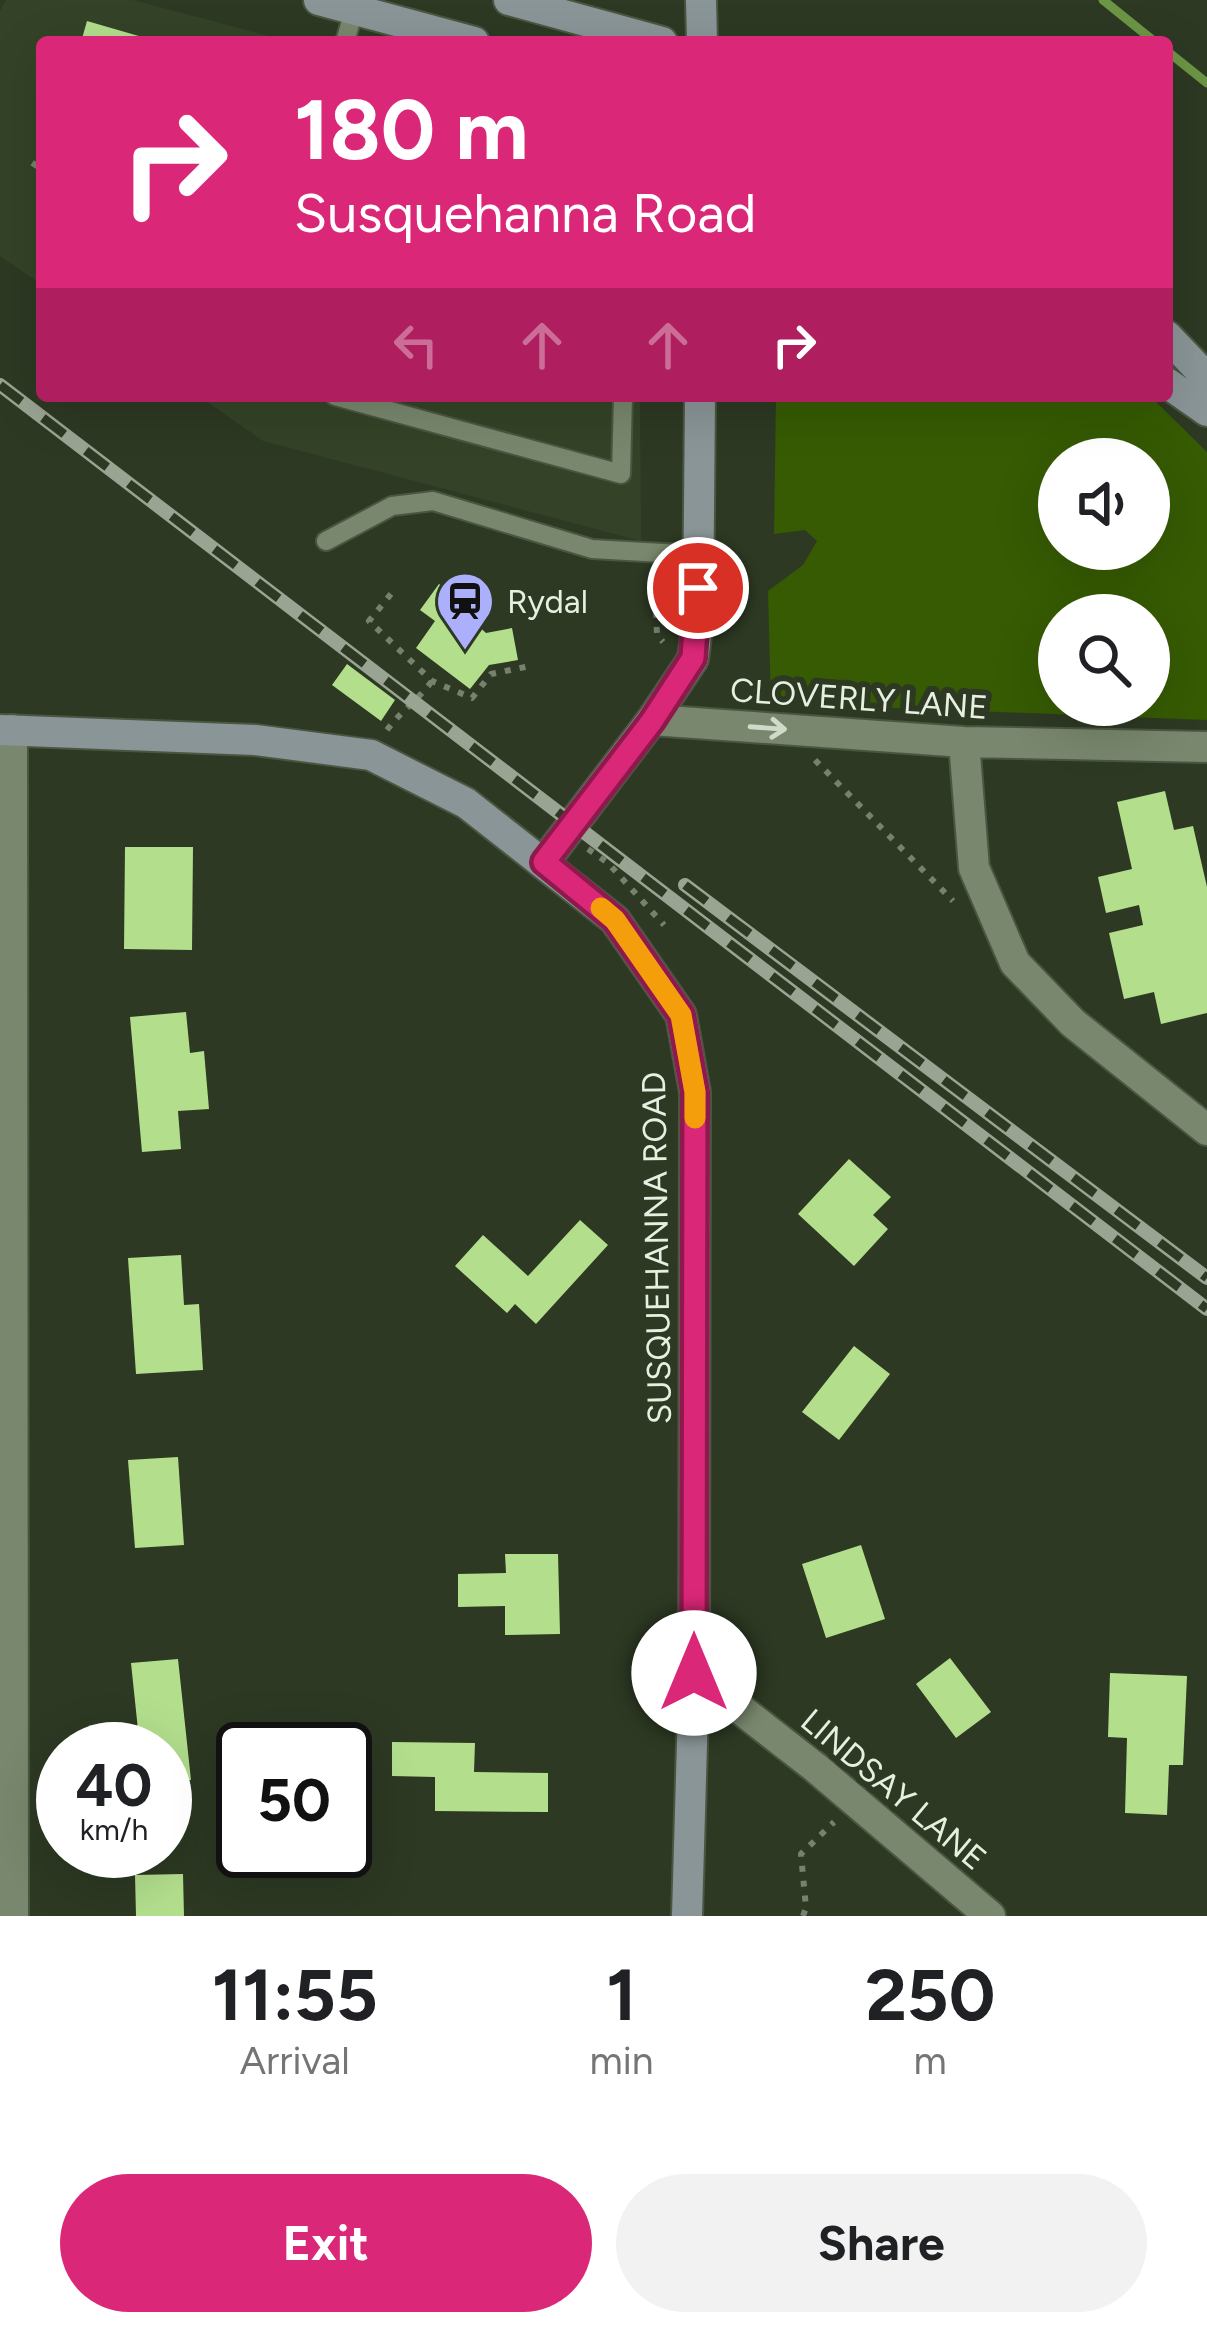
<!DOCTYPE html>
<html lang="en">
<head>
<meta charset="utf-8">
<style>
	body { margin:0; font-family:Figtree,sans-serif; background:#f2f2f2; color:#202124; height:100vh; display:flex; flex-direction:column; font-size:45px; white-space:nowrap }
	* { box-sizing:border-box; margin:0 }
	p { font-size:39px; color:#757577 }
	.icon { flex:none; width:66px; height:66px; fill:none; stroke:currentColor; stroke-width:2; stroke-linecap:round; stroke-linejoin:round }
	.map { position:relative; height:1916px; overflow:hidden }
	.sheet { display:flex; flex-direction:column; background:#fff; flex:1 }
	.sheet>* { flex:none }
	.hud { position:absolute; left:36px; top:36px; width:1137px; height:366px; border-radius:12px; box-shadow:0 12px 48px #0002; background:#db2777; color:#fff; overflow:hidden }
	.buttons { position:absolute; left:1038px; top:438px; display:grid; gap:24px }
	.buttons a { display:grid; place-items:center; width:132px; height:132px; border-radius:50%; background:#fff; box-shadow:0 12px 48px #0002; font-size:60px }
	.speed { position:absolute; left:36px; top:1722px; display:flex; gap:24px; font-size:60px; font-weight:700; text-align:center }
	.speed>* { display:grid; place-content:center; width:156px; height:156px; border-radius:50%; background:#fff; box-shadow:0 12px 48px #0002; line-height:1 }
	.speed small { font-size:30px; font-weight:400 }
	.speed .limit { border:6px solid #111; border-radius:18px; background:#fff; color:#111 }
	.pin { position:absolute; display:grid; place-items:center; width:102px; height:102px; color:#fff; margin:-51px; border:6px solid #fff; border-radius:50%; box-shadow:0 3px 12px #0007 }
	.me { position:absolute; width:132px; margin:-66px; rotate:0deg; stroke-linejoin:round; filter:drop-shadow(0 0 9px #0008) }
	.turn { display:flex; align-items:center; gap:42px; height:252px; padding:0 60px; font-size:54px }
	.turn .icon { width:156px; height:156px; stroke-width:2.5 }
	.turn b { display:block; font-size:84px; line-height:102px }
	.lanes { display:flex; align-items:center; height:114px; padding:0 60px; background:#0003; justify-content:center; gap:60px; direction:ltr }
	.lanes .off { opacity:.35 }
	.eta { display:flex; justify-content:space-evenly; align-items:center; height:204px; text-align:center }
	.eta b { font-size:72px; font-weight:700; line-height:84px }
	.primary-button { display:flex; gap:24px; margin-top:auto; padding:24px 60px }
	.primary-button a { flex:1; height:138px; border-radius:72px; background:#db2777; color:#fff; font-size:48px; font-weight:700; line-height:138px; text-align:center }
	.primary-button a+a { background:#f2f2f2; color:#202124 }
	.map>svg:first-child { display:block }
</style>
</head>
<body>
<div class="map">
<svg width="1207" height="1916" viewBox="0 0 1207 1916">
	<rect width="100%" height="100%" fill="#2d3923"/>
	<path fill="#344327" d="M 6,0 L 133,0 L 292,42 L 42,42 L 42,285 L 0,256 L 0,11 Z
		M 199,396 L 640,396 L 641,541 L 263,441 Z"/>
	<path fill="#365b03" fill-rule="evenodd" d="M 776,396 L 1150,396 L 1207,452 L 1207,720 L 771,703 L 768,591 L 803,565 L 817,541 L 805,530 L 774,534 ZM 1059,459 L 1149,459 L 1149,549 L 1059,549 ZM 1059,615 L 1149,615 L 1149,705 L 1059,705 Z"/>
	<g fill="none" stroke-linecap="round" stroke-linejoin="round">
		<path stroke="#6c9545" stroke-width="9" d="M 1103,0 L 1155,42
			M 1167,51 L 1207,83"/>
	</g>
	<path fill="#b3df8d" d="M 87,21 L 156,41 L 155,42 L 81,42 Z
		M 439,584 L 480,614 L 474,622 L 486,633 L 512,628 L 518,660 L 489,665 L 470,689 L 416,648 L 435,621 L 420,610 Z
		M 347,664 L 395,700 L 381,721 L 332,685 Z
		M 1165,791 L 1174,830 L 1193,826 L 1207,887 L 1207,1013 L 1161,1024 L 1154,992 L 1124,999 L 1109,933 L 1143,925 L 1139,905 L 1106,913 L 1098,877 L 1132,869 L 1117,802 Z
		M 125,847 L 193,847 L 192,950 L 124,949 Z
		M 186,1012 L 190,1053 L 204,1051 L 209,1109 L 178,1111 L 181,1149 L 142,1152 L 130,1017 Z
		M 849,1159 L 891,1197 L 873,1215 L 888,1229 L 854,1266 L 798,1214 Z
		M 580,1220 L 608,1245 L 536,1324 L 515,1304 L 507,1313 L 455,1266 L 483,1235 L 528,1276 Z
		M 181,1255 L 184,1305 L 199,1304 L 203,1370 L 136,1374 L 128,1258 Z
		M 854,1346 L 890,1374 L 839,1440 L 802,1412 Z
		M 178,1457 L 184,1545 L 135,1548 L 128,1460 Z
		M 861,1545 L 885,1619 L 826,1638 L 802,1564 Z
		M 505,1554 L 558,1554 L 560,1634 L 505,1635 L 505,1606 L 458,1607 L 458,1574 L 506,1573 Z
		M 950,1658 L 991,1712 L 956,1738 L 916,1684 Z
		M 178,1659 L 191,1780 L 165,1782 L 165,1749 L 140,1749 L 131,1663 Z
		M 1110,1673 L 1187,1676 L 1183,1765 L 1169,1765 L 1167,1815 L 1125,1813 L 1127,1738 L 1108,1737 Z
		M 392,1742 L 475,1743 L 474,1772 L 548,1773 L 548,1812 L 435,1811 L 435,1777 L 392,1776 Z
		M 183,1874 L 184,1916 L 136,1916 L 135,1875 Z"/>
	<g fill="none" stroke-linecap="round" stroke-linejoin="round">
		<g stroke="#4b5642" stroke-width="22">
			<path id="service" d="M 345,42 L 354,10
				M 335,396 L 621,474 L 623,396
				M 326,541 L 392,506 L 433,501 L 592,549 L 698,555"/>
		</g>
		<g stroke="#4b5642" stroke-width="34">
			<path id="minor" d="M 652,720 L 964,742 L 1207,747
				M 12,730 L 13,1916
				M 964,742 L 974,868 L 1015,963 L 1073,1023 L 1207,1130
				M 694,1673 L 816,1768 L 990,1916"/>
		</g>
		<g stroke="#4b5642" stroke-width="34">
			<path id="secondary" d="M 319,0 L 474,42
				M 509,0 L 662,42
				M 701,0 L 702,42
				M 1167,336 L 1207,378
				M 1167,383 L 1207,411
				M 0,730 L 255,740 L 371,755 L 466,803 L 615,920 L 681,1015 L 695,1092 L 694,1673 L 687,1916
				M 544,862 L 652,720 L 693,659 L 698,621 L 700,396"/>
		</g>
		<path stroke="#76816e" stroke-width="6" stroke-dasharray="6 9" stroke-linecap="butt" d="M 33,167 L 42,154
			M 655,582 L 657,635 L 663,642
			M 391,594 L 369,621 L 432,681 L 472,698 L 491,674 L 530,666
			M 387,730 C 401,711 417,701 432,681
			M 815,760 L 953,901
			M 588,849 L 608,863 L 664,925
			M 803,1916 L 806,1908 L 801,1854 L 834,1822"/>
		<use href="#service" stroke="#78876d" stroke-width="18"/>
		<use href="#minor" stroke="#78876d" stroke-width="30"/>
		<use href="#secondary" stroke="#8a9597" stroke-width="30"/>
		<g stroke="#9aa492" stroke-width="14">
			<path id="rail" d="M 0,385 L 1207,1309
				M 685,885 L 1207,1278"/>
		</g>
		<use href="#rail" stroke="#2d3923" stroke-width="9" stroke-dasharray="27" stroke-linecap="butt"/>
	</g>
	<defs><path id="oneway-shaft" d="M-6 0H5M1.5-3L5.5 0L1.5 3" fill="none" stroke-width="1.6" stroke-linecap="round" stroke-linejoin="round" transform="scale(3)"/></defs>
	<use stroke="#d0dac9" href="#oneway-shaft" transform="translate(768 728) rotate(4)"/>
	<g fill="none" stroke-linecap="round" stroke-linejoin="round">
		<g stroke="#8e194d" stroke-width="30">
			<path id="route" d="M 694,1673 L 695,1092 L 681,1015 L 615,920 L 544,862 L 652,721 L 693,658 L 698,588"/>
		</g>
		<use href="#route" stroke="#db2777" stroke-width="21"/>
		<path stroke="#f59e0b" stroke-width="21" d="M 601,908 L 615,920 L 681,1015 L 695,1092 L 695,1118"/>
	</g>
	<defs>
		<g id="station-pin" transform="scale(3)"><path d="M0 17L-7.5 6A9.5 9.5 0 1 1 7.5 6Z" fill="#acaffb" stroke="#2d3923"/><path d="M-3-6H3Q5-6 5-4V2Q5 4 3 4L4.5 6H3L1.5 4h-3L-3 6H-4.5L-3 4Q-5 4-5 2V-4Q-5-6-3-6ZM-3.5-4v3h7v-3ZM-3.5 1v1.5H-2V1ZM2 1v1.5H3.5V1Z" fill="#111"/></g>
	</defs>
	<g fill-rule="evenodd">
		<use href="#station-pin" x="465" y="601"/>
	</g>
	<g text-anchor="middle" stroke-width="12" stroke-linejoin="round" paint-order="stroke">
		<g font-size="33" fill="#e6efe0" stroke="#2d3923" text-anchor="start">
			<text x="507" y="613">Rydal</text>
		</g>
		<g font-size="33" fill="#e6efe0" stroke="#2d3923">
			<text transform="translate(859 698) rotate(4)" y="12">CLOVERLY LANE</text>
			<text transform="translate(656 1248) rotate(-91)" y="12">SUSQUEHANNA ROAD</text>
			<text transform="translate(894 1789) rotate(40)" y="12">LINDSAY LANE</text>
		</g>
	</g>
</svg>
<div class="buttons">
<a><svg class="icon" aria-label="sound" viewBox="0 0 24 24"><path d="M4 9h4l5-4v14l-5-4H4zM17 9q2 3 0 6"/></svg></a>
<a><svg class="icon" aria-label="search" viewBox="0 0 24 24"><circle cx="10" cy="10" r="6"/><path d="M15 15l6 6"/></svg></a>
</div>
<div class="speed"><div>40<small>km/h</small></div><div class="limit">50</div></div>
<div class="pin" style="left:698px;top:588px;background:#d93025"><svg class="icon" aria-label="arrive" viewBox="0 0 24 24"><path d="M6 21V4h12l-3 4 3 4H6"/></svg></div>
<svg class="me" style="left:694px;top:1673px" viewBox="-20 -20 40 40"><circle r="19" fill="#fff"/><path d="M0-13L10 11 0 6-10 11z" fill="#db2777"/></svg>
<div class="hud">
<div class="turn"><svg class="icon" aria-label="right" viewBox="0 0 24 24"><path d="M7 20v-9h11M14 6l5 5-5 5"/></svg><div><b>180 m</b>Susquehanna Road</div></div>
<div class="lanes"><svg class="icon off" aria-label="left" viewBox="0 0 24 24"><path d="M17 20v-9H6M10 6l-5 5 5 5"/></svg><svg class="icon off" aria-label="ahead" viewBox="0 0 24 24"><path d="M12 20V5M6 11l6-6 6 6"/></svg><svg class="icon off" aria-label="ahead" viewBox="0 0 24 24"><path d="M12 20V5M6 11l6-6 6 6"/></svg><svg class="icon" aria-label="right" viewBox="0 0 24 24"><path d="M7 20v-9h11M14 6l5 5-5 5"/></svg></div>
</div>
</div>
<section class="sheet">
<div class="eta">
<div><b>11:55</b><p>Arrival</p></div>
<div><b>1</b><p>min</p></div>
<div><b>250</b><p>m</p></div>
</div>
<div class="primary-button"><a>Exit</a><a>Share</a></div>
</section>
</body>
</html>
